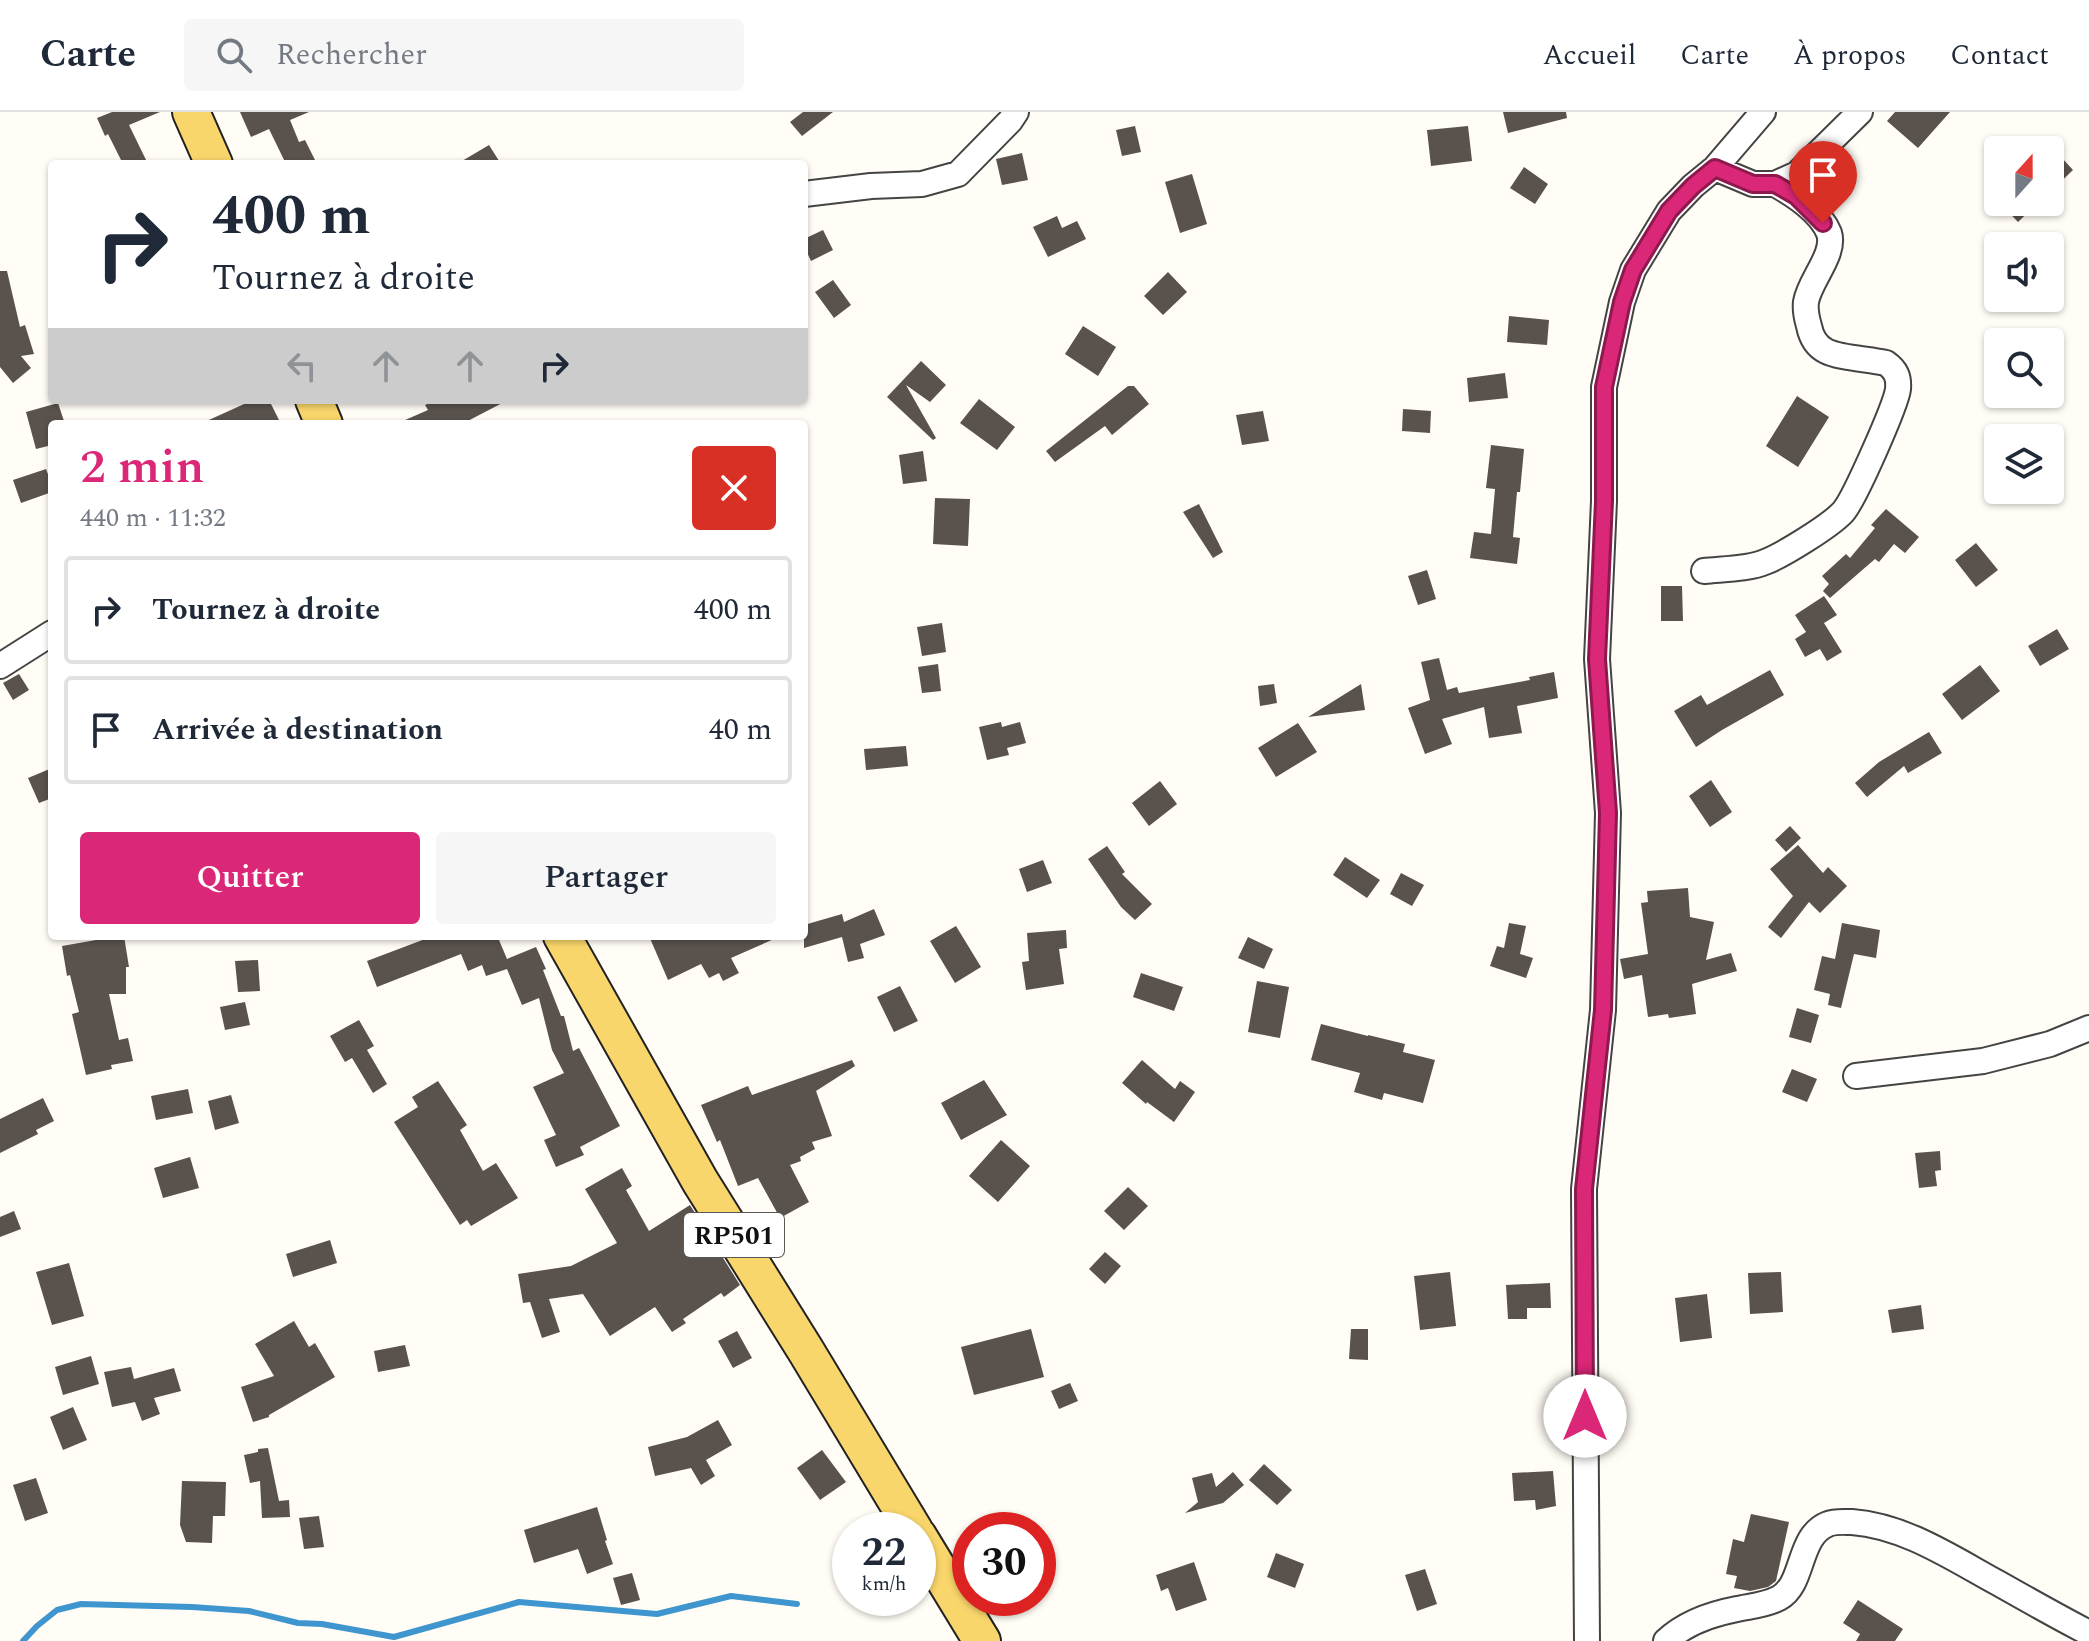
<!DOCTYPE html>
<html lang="fr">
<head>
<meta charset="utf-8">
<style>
	body { margin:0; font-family:Spectral,serif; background:#f6f6f7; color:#1f2937; height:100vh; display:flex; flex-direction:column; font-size:30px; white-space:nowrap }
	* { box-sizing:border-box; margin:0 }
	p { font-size:26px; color:#747a83 }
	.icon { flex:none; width:44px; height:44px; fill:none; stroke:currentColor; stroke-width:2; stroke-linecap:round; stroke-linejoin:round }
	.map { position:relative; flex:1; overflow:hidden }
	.side { position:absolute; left:48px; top:308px; width:760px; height:520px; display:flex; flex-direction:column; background:#fff; border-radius:8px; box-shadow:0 2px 6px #0004 }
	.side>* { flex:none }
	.top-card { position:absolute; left:48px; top:48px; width:760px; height:244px; border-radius:8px; box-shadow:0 2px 6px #0004; background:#fff; color:#1f2937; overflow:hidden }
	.needle { width:52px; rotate:21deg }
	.fabs { position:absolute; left:1984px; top:24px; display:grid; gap:16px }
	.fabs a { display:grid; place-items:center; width:80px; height:80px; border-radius:8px; background:#fff; box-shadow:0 2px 6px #0004; font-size:40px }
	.speed { position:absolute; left:832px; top:1400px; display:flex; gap:16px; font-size:40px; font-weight:700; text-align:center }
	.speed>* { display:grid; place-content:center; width:104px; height:104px; border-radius:50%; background:#fff; box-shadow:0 2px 6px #0004; line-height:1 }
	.speed small { font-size:20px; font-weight:400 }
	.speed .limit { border:12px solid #d22; background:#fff; color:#111 }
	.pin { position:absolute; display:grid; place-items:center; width:68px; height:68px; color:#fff; margin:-82px -34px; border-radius:50% 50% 50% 0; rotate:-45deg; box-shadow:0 0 8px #0007 }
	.pin .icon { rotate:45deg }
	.me { position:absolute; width:88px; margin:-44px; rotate:0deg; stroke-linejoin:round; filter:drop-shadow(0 0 6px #0008) }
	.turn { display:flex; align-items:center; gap:28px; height:168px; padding:0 32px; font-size:36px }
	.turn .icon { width:104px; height:104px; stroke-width:2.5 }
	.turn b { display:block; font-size:56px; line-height:68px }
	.lanes { display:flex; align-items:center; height:76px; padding:0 32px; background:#0003; justify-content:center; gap:40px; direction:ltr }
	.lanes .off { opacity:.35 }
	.round { display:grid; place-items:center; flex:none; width:84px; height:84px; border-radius:8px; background:#f6f6f7 }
	.headline { display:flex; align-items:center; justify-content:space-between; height:136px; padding:0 32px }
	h1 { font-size:48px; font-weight:600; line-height:60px; color:#db2777 }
	.action { display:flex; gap:16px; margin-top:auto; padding:16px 32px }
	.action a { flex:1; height:92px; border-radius:8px; background:#db2777; color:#fff; font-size:32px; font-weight:600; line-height:92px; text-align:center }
	.action a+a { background:#f6f6f7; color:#1f2937 }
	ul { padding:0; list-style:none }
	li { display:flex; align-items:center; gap:24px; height:108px; margin:0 16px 12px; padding:0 16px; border:4px solid #e0e1e3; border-radius:8px }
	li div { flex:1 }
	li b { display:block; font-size:30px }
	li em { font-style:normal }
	header { display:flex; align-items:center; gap:48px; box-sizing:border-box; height:112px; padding:0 40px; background:#fff; border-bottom:2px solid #e0e1e3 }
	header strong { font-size:38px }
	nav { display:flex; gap:44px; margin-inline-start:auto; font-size:28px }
	.search { width:560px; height:72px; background:#f6f6f7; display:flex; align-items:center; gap:20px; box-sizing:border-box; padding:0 28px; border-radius:8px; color:#747a83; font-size:30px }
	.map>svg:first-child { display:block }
</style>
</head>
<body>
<header>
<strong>Carte</strong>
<div class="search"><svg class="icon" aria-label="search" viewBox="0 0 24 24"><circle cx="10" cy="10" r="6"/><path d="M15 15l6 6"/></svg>Rechercher</div>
<nav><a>Accueil</a><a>Carte</a><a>À propos</a><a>Contact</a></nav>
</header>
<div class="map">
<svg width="2089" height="1529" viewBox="0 0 2089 1529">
	<rect width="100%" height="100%" fill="#fffdf5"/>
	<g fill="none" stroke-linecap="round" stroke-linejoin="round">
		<path stroke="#3f96cf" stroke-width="6" d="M 23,1529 L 37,1514 L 57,1498 L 81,1492 L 192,1495 L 249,1499 L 298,1511 L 322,1512 L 394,1525 L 519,1490 L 657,1502 L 731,1484 L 797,1492"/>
	</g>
	<path fill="#5a524d" d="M 112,0 L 160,0 L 129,13 L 148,52 L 123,52 L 108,22 L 105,24 L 97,6 Z
		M 240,0 L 309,0 L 290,8 L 299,30 L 305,28 L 317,52 L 286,52 L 269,17 L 251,25 Z
		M 803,0 L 833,0 L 802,24 L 790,10 Z
		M 1503,0 L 1566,0 L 1567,6 L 1508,21 Z
		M 1895,0 L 1950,0 L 1918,36 L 1887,9 Z
		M 1135,14 L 1141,40 L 1122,44 L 1116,18 Z
		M 1468,14 L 1472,49 L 1431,54 L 1427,18 Z
		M 489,33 L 501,52 L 457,52 Z
		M 2050,33 L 2073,58 L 2050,80 Z
		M 1022,41 L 1028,68 L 1002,73 L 996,47 Z
		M 1524,55 L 1548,72 L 1535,92 L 1510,76 Z
		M 1192,62 L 1207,112 L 1180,121 L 1165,70 Z
		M 1999,90 L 2039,90 L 2018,110 Z
		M 1057,104 L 1062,116 L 1077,109 L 1086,127 L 1048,145 L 1033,115 Z
		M 823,118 L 833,138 L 811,149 L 804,134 L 804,127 Z
		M 0,159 L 7,159 L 20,215 L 25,213 L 34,242 L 21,244 L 31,256 L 13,271 L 0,255 Z
		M 1168,160 L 1187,180 L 1163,203 L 1144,184 Z
		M 833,168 L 851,193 L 834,206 L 815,180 Z
		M 1509,204 L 1549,208 L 1547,233 L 1507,230 Z
		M 1083,214 L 1116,235 L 1098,264 L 1065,242 Z
		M 921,249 L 946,273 L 930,290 L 906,273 L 936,326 L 933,328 L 887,285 Z
		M 1505,261 L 1508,286 L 1469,290 L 1467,266 Z
		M 1128,274 L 1134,274 L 1149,292 L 1112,323 L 1105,314 L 1055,350 L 1046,339 Z
		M 1797,284 L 1829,305 L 1798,355 L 1766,334 Z
		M 979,287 L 1015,315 L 997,338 L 960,311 Z
		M 253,288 L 269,288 L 281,312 L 200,312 Z
		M 436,288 L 508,288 L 462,312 L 396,312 L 428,298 L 425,293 Z
		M 58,291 L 65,312 L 52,312 L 52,333 L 36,337 L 26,300 Z
		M 1403,297 L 1431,299 L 1430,321 L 1402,319 Z
		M 1263,299 L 1269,329 L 1242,333 L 1236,303 Z
		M 1491,333 L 1524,337 L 1520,380 L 1517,380 L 1513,425 L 1520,426 L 1517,452 L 1470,446 L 1474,420 L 1491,422 L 1495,377 L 1486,376 Z
		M 923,339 L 927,369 L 903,372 L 899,343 Z
		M 46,357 L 52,373 L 52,380 L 21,391 L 13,368 Z
		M 935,386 L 970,387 L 968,434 L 933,432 Z
		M 1199,392 L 1223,440 L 1213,446 L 1183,400 Z
		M 1886,397 L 1919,425 L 1905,441 L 1894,432 L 1879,450 L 1875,447 L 1830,486 L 1823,479 L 1829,472 L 1822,464 L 1846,442 L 1850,446 L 1875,416 L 1871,413 Z
		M 1976,431 L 1998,458 L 1976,475 L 1955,448 Z
		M 1427,458 L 1436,487 L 1418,493 L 1408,464 Z
		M 1661,474 L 1682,474 L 1683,509 L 1661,509 Z
		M 1824,484 L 1837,503 L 1824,511 L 1842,540 L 1827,549 L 1820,537 L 1805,545 L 1795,527 L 1806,520 L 1795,503 Z
		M 942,511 L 946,540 L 922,544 L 917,515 Z
		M 2057,517 L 2069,537 L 2040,554 L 2028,534 Z
		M 1439,546 L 1447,578 L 1457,575 L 1459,581 L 1530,568 L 1529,565 L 1554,560 L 1558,586 L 1517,594 L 1522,621 L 1489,626 L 1484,595 L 1442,607 L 1452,632 L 1425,642 L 1408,596 L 1430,588 L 1421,550 Z
		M 938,552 L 941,579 L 922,581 L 918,555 Z
		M 1980,553 L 2000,579 L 1962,608 L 1942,582 Z
		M 1770,558 L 1784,583 L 1722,618 L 1696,635 L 1674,599 L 1701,583 L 1707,593 Z
		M 19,562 L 29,578 L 13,588 L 3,571 Z
		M 1274,572 L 1277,591 L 1260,594 L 1258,574 Z
		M 1361,572 L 1365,598 L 1308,605 Z
		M 1001,610 L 1002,615 L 1020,610 L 1026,631 L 1007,636 L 1009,643 L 987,648 L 979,615 Z
		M 1298,611 L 1317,640 L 1276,665 L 1258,636 Z
		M 1929,620 L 1942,641 L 1908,661 L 1904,654 L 1867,685 L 1855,671 L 1879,650 Z
		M 906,634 L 908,654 L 866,658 L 864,637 Z
		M 52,656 L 52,686 L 39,691 L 28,666 Z
		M 1711,668 L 1732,700 L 1710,715 L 1689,684 Z
		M 1160,669 L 1177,692 L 1149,714 L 1132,691 Z
		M 1790,714 L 1801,726 L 1786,740 L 1775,728 Z
		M 1798,733 L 1823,761 L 1828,755 L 1847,774 L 1820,801 L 1809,790 L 1781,826 L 1768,815 L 1793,784 L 1770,757 Z
		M 1107,734 L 1125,760 L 1122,762 L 1152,792 L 1135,808 L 1121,795 L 1088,747 Z
		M 1345,745 L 1380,768 L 1367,786 L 1333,763 Z
		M 1043,748 L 1052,771 L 1027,780 L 1019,757 Z
		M 1401,761 L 1424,773 L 1412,794 L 1390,782 Z
		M 1688,776 L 1690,805 L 1714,810 L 1706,848 L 1731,841 L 1737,859 L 1692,872 L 1696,902 L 1669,906 L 1668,902 L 1648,905 L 1642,863 L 1624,867 L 1620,847 L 1648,842 L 1641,791 L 1648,790 L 1647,779 Z
		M 874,797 L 885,823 L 860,832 L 864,846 L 848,850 L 842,825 L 804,836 L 804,813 L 842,802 L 844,810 Z
		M 1509,811 L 1526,814 L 1520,842 L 1533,846 L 1526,866 L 1490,854 L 1497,834 L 1504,836 Z
		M 1842,811 L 1880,818 L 1876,846 L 1854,842 L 1841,896 L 1828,893 L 1830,882 L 1814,878 L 1822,844 L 1835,847 Z
		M 956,814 L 981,855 L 955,871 L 930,829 Z
		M 1066,818 L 1067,836 L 1059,837 L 1064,872 L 1026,878 L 1022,850 L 1029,849 L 1027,821 Z
		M 95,824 L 124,824 L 129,855 L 126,855 L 126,882 L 109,882 L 119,928 L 128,926 L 133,949 L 111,953 L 112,957 L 86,963 L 72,902 L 79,900 L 70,863 L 67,864 L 62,834 L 96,828 Z
		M 433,824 L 504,824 L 505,826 L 499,828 L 507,847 L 536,835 L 546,857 L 543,858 L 561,904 L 564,904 L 573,939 L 579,936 L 620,1014 L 580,1035 L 584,1043 L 556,1055 L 544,1028 L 556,1023 L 533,975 L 564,961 L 552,938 L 539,886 L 522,893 L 507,857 L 486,864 L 482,853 L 468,859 L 461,842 L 377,875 L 367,849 Z
		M 649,824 L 781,824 L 731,846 L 739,861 L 723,869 L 719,861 L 709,866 L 701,852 L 668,868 Z
		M 1248,825 L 1273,837 L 1264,857 L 1238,846 Z
		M 258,848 L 260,879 L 238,880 L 235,849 Z
		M 1141,861 L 1183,875 L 1174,899 L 1133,885 Z
		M 1257,869 L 1289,875 L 1280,926 L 1248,920 Z
		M 900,874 L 918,909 L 894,920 L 877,885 Z
		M 245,890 L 250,913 L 225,918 L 220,895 Z
		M 1797,896 L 1819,903 L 1811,931 L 1789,925 Z
		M 359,908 L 374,934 L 367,938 L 387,972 L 373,981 L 352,946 L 345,950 L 330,924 Z
		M 1321,912 L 1368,924 L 1368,923 L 1405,932 L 1403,940 L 1435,948 L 1423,991 L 1384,981 L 1382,988 L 1354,980 L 1360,961 L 1311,948 Z
		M 852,948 L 855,954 L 816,979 L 832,1024 L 812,1030 L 815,1037 L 800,1045 L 801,1049 L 790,1053 L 809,1090 L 780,1106 L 758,1066 L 738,1074 L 720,1028 L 717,1030 L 701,993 L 748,974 L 752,983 Z
		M 1142,948 L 1175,977 L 1180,969 L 1195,980 L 1174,1010 L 1147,990 L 1146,992 L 1122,971 Z
		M 1792,957 L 1817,967 L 1807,990 L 1782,980 Z
		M 984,968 L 1007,1003 L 961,1028 L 941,991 Z
		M 438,969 L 467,1013 L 460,1018 L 483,1059 L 496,1051 L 518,1086 L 471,1114 L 467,1108 L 460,1113 L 394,1010 L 418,995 L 412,985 Z
		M 188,977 L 193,1001 L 156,1008 L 151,984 Z
		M 231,983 L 239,1011 L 215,1018 L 208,989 Z
		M 43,986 L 54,1009 L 36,1018 L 38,1022 L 0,1041 L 0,1007 Z
		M 1001,1028 L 1030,1054 L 998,1090 L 969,1064 Z
		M 1940,1039 L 1941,1058 L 1935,1059 L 1937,1074 L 1919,1076 L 1915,1041 Z
		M 190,1045 L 199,1076 L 163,1086 L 154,1056 Z
		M 622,1056 L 632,1074 L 626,1078 L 649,1119 L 690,1093 L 740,1173 L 724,1185 L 721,1181 L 683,1207 L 686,1211 L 672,1220 L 655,1195 L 610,1224 L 583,1182 L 549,1187 L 560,1220 L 542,1226 L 530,1190 L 523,1191 L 518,1162 L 571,1154 L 617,1131 L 585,1077 Z
		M 1128,1075 L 1148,1094 L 1124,1118 L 1104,1099 Z
		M 14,1099 L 21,1117 L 0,1125 L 0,1105 Z
		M 330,1128 L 337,1151 L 293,1165 L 286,1142 Z
		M 1105,1140 L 1121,1154 L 1105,1172 L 1089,1157 Z
		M 69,1151 L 84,1204 L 52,1213 L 36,1160 Z
		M 1450,1160 L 1456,1214 L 1420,1218 L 1414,1164 Z
		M 1781,1160 L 1783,1200 L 1750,1202 L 1748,1161 Z
		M 1550,1171 L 1551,1196 L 1527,1196 L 1527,1207 L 1508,1207 L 1506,1173 Z
		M 1707,1182 L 1712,1226 L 1680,1230 L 1675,1186 Z
		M 1921,1193 L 1924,1217 L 1892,1221 L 1888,1198 Z
		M 294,1209 L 309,1235 L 315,1231 L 335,1265 L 269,1303 L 269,1305 L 253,1310 L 241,1275 L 274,1264 L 255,1232 Z
		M 1031,1217 L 1044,1265 L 974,1283 L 961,1235 Z
		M 1351,1217 L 1368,1217 L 1368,1248 L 1349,1247 Z
		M 737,1219 L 752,1246 L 733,1256 L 718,1229 Z
		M 405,1233 L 410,1254 L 378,1260 L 374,1239 Z
		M 91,1244 L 99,1272 L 63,1283 L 55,1255 Z
		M 131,1255 L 134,1267 L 174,1256 L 181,1279 L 154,1286 L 160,1302 L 142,1309 L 135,1290 L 112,1295 L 104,1260 Z
		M 1070,1271 L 1078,1289 L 1059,1297 L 1051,1279 Z
		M 73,1295 L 87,1328 L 63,1338 L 50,1305 Z
		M 718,1308 L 732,1333 L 706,1348 L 715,1364 L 701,1373 L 691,1356 L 655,1364 L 648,1335 L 687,1325 Z
		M 268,1336 L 279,1389 L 289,1388 L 290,1405 L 262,1406 L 260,1369 L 250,1371 L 244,1343 L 258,1340 L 258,1337 Z
		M 822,1338 L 846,1370 L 820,1388 L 797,1356 Z
		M 1264,1352 L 1292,1378 L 1277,1393 L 1249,1368 Z
		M 1553,1359 L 1556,1394 L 1536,1398 L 1535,1388 L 1514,1389 L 1512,1361 Z
		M 1233,1360 L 1244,1373 L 1223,1391 L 1185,1401 L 1198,1390 L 1192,1366 L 1212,1361 L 1216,1375 Z
		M 36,1366 L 48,1401 L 25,1409 L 13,1373 Z
		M 182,1369 L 226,1370 L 225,1404 L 213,1404 L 212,1431 L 186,1430 L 180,1413 Z
		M 597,1395 L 607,1428 L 605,1429 L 613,1452 L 587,1462 L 578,1437 L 534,1451 L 524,1418 Z
		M 1751,1402 L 1789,1410 L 1776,1469 L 1768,1475 L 1750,1479 L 1734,1476 L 1737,1464 L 1726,1462 L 1733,1427 L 1744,1430 Z
		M 319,1404 L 324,1435 L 304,1437 L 299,1406 Z
		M 1276,1441 L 1304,1452 L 1295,1476 L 1267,1465 Z
		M 1194,1450 L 1207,1488 L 1176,1499 L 1168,1476 L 1161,1479 L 1156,1463 Z
		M 1425,1457 L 1437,1492 L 1417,1499 L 1405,1463 Z
		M 632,1461 L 640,1488 L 621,1493 L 613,1466 Z
		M 1858,1488 L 1903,1517 L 1895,1529 L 1856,1529 L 1860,1522 L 1843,1511 Z"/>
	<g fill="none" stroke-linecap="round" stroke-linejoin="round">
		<g stroke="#444" stroke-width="28">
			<path id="minor" d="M 1715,56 L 1763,0
				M 804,82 L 871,74 L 922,72 L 958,62 L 1010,9 L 1016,0
				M 1704,459 C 1722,457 1749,457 1765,450 C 1783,443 1830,414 1843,400 C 1854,388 1896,293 1898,277 C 1899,265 1896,258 1886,251 C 1870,247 1839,246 1826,239 C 1816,234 1811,224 1809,214 C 1807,207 1805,197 1806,190 C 1809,169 1836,142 1829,121 C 1820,99 1794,83 1775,72
				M 0,554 L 52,521
				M 1856,964 L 1983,949 L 2050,932 L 2089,916
				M 1587,1529 L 1584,1077 L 1603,898 L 1608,701 L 1597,547 L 1604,389 L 1604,275 L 1622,190 L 1633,158 L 1669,99 L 1693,74 L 1715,56 L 1753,72 L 1775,72 L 1797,62 L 1860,0
				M 1666,1529 C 1685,1511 1711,1502 1737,1497 C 1751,1494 1766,1493 1779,1486 C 1805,1472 1797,1424 1828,1412 C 1835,1409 1844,1410 1852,1410 C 1905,1414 1952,1446 1998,1471 C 2028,1488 2058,1505 2089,1521"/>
		</g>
		<g stroke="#222" stroke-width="40">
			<path id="primary" d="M 191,0 L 214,52
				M 314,288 L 324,312
				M 562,824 L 700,1069 L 806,1239 L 914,1418
				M 918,1424 L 982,1529"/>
		</g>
		<use href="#minor" stroke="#fff" stroke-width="24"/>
		<use href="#primary" stroke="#f9d66b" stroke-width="36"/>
	</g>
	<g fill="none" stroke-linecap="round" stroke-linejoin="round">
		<g stroke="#8e194d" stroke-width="20">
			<path id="route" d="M 1585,1304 L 1584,1077 L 1603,898 L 1608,701 L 1597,547 L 1604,389 L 1604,275 L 1622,190 L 1633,158 L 1669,99 L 1693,74 L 1715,56 L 1753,72 L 1775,72 L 1796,84 L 1823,111"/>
		</g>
		<use href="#route" stroke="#db2777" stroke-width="14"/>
	</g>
	<g text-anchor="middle" stroke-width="8" stroke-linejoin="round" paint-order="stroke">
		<rect fill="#fff" stroke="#585858" stroke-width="2" x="684" y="1101" width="100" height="44" rx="6"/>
		<g font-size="26" font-weight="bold" fill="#111">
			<text x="734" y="1132">RP501</text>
		</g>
	</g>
</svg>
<div class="fabs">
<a><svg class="needle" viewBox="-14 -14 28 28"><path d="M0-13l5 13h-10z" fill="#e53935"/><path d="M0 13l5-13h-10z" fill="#747a83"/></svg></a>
<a><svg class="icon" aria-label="sound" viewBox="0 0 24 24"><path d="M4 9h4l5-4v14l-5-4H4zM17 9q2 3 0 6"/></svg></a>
<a><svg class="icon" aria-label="search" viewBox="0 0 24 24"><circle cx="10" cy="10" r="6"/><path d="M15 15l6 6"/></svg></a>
<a><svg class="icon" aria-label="layers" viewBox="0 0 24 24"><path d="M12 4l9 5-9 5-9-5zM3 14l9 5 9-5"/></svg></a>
</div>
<div class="speed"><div>22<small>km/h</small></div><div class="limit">30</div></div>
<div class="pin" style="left:1823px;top:111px;background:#d93025"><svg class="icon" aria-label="arrive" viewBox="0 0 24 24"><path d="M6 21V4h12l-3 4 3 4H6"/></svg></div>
<svg class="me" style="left:1585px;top:1304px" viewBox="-20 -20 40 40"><circle r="19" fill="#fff"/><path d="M0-13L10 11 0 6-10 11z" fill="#db2777"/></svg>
<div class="top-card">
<div class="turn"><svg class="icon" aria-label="right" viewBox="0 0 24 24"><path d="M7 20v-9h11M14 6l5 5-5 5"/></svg><div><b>400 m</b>Tournez à droite</div></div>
<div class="lanes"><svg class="icon off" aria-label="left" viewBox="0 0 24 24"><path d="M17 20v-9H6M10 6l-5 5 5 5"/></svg><svg class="icon off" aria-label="ahead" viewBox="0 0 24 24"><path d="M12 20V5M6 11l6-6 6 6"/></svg><svg class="icon off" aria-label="ahead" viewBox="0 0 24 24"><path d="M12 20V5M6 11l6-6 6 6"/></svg><svg class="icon" aria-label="right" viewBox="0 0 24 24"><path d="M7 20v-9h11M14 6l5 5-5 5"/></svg></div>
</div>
<section class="side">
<div class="headline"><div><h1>2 min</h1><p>440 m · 11:32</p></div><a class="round" style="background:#d93025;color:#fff"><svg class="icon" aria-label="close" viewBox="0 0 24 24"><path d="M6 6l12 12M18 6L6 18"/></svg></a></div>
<ul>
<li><svg class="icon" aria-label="right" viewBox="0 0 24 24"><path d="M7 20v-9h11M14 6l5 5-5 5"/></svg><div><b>Tournez à droite</b></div><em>400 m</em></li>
<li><svg class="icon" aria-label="arrive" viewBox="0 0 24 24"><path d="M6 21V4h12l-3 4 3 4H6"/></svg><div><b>Arrivée à destination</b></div><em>40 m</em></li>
</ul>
<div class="action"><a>Quitter</a><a>Partager</a></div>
</section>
</div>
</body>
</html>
